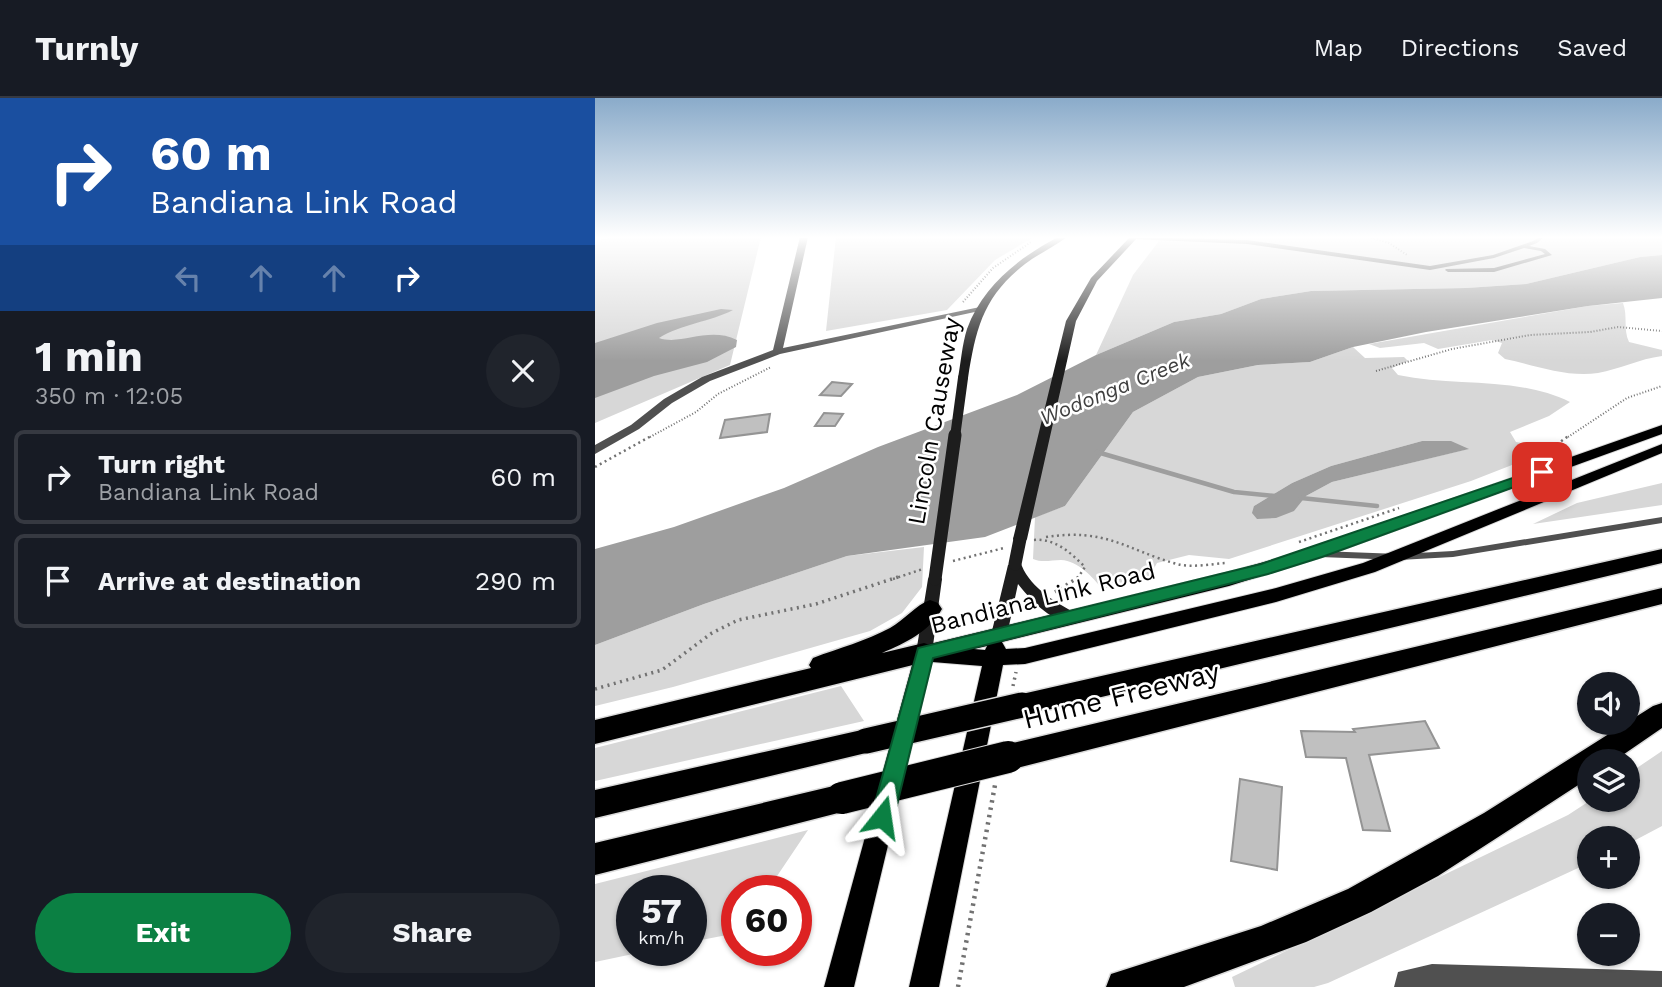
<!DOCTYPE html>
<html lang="en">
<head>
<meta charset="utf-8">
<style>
	body { margin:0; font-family:"Work Sans",sans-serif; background:#20242c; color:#f1f3f6; height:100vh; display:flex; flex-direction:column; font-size:26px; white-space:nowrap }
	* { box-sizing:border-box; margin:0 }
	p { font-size:23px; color:#9ea1a6 }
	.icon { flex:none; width:38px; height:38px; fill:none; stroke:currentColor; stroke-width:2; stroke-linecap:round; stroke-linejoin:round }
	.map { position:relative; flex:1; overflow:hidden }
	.side { display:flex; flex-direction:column; background:#171b24; width:595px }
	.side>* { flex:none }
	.top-card { background:#1a4fa0; color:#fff; overflow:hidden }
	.controls { position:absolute; left:982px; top:574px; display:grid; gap:14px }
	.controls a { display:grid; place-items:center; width:63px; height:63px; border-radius:50%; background:#171b24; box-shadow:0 2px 5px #0004; font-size:35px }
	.speed { position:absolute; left:21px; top:777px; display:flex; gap:14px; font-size:35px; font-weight:700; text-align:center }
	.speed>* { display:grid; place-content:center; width:91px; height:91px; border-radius:50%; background:#171b24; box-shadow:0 2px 5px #0004; line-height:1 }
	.speed small { font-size:18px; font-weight:400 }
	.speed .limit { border:10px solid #d22; background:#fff; color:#111 }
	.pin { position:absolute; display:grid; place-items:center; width:60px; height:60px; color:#fff; margin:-30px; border-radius:14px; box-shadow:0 4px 10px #0006 }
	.me { position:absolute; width:77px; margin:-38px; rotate:15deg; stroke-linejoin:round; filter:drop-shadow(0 0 5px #0008) }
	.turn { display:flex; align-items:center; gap:24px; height:147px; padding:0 35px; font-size:32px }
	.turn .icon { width:91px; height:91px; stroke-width:2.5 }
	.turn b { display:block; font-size:49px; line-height:60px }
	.lanes { display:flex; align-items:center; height:66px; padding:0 35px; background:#0003; justify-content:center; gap:35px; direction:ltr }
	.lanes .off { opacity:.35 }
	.round { display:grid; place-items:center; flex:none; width:74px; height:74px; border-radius:37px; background:#20242c }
	.head { display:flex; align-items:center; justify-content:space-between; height:119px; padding:0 35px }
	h1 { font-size:42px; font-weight:700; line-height:52px }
	.button { display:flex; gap:14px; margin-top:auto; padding:14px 35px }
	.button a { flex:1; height:80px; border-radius:42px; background:#0b8043; color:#fff; font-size:28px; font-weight:700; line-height:80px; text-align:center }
	.button a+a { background:#20242c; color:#f1f3f6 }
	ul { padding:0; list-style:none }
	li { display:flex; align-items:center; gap:21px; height:94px; margin:0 14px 10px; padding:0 21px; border:4px solid #363941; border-radius:10px }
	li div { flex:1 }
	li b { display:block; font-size:26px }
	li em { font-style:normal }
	header { display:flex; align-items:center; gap:42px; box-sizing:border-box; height:98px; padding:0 35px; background:#171b24; border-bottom:2px solid #363941 }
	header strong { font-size:33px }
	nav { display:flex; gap:38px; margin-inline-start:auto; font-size:24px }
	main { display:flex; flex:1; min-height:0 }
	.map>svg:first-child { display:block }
</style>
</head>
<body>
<header>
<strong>Turnly</strong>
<nav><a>Map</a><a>Directions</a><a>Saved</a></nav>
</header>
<main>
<section class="side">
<div class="top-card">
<div class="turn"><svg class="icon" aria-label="right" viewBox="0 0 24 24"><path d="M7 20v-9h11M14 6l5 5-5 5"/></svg><div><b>60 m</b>Bandiana Link Road</div></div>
<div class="lanes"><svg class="icon off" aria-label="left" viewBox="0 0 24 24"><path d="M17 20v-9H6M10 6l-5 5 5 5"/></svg><svg class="icon off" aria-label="ahead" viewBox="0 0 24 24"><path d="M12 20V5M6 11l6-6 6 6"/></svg><svg class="icon off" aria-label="ahead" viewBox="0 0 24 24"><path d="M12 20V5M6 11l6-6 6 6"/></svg><svg class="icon" aria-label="right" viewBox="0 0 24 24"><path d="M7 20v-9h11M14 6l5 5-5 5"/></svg></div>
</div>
<div class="head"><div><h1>1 min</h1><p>350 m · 12:05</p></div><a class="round"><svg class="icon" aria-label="close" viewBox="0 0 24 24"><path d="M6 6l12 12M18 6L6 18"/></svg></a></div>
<ul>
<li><svg class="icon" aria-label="right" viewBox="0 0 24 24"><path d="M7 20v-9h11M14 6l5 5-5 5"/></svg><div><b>Turn right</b><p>Bandiana Link Road</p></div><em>60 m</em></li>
<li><svg class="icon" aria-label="arrive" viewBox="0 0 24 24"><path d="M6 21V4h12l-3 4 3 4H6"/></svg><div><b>Arrive at destination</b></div><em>290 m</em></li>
</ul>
<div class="button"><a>Exit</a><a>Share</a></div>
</section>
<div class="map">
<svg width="1067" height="889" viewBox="0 0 1067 889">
	<rect width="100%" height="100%" fill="#fff"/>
	<path fill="#d7d7d7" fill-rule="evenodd" d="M 27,139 L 166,139 L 135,267 L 0,325 L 0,142 Z
		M 241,139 L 439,139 L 400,162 L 352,212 L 231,233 Z
		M 567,139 L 1067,139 L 1067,157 L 1045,159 L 931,186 L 871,190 L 716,193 L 666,201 L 626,216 L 579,224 L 501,257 L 538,177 Z
		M 1028,205 C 1033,218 1028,231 1034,244 L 1067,252 L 1067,258 C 1044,261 1025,271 1003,275 C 973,280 939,267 910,261 L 903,255 L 907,245 L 897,242 L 843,251 L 829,245 L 785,250 L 774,246 L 993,208 Z
		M 758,249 L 770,260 L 809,259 L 813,263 L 797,270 L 803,277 C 860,289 922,278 975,304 L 954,318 L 915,334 L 921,344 L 943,348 L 948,355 L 876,383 L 634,461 L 594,457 L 562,465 L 554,479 L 507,491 C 498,479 483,463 466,462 C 456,462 448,465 438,461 L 440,419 L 470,408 L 538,314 L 603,279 L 663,267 L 715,264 ZM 827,343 L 873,351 L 737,384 L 711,398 L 659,408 L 697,385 L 736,368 Z
		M 1067,385 L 1067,407 L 938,426 L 982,405 Z
		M 329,449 L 327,489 L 307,515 L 275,533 L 78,589 L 0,608 L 0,547 L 109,506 L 252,458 Z
		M 246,588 L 269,623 L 0,683 L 0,650 Z
		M 1067,653 L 1067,728 L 1033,746 L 1032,740 L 994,740 L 994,765 L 733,885 L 719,889 L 640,889 L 637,879 L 973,717 L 996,702 L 1032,702 L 1033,676 Z
		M 213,732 L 172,793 L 142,793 L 142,835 L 96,844 L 96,793 L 37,793 L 37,852 L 57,852 L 0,864 L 0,786 Z"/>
	<path fill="#9e9e9e" d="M 1067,157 L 1067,200 L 993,208 L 831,234 L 758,249 L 715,264 L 663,267 L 603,279 L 538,314 L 470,408 L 390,439 L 252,458 L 109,506 L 0,547 L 0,451 L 79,429 L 189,390 L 283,349 L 422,297 L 501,257 L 579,224 L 626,216 L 666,201 L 716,193 L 871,190 L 931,186 L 1045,159 Z
		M 126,211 L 138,212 C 115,224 86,226 64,240 C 86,248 113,228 142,242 L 141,249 L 112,264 L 59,278 L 0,300 L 0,245 L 62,225 Z
		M 827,343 L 856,343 L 874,351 L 737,384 L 711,398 L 699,413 L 681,420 L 662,421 L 657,415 L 659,408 L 697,385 L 736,368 Z"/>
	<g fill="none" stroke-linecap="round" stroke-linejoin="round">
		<path stroke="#9e9e9e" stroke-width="4.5" d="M 502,354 L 639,394 L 680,398
			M 706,400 L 782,408"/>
	</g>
	<path fill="#c0c0c0" stroke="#949494" stroke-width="2" d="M 237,284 L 257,286 L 246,298 L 225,297 Z
		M 229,315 L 248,316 L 240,328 L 220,328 Z
		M 175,316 L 172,334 L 125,340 L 130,322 Z
		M 830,623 L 844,650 L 774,657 L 795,733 L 768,732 L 751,660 L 711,659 L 706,633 L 760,634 L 758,631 Z
		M 645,681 L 687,689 L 682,772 L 636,763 Z"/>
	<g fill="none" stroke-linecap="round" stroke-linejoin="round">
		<g stroke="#dbdbdb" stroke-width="2">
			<path id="primary" d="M 1067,327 L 1067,336 L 727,459 L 634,488 L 407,544 L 411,551 L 430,550 L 681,490 L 768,465 L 1067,346 L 1067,355 L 780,474 L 681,504 L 430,566 L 408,567 L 344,889 L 314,889 L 387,568 L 337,564 L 259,889 L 229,889 L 322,549 L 634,474 L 715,451 ZM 392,548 L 390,552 L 379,551 Z"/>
		</g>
		<g stroke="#dbdbdb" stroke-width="3">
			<path id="highway" d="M 1067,451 L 1067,465 L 427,618 L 418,615 L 414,607 L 418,599 L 427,596 Z
				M 1067,490 L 1067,506 L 418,671 L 408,667 L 404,658 L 408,649 L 418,645 Z
				M 335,502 L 343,505 L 347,511 C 334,534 310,545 287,555 L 329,545 L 338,548 L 341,555 L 338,562 L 0,646 L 0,622 L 216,570 L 214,567 L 218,560 C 244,550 271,543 295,530 C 309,522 321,507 335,502 Z
				M 1067,605 L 1067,630 L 1019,663 L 994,663 L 994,680 L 843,778 L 776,814 L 711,844 L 589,889 L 511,889 L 516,876 L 666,828 L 753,791 L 889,715 L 1058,608 Z
				M 271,631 L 281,634 L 285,643 L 281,652 L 271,655 L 0,720 L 0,692 Z
				M 247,686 L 257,690 L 262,700 L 257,710 L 247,714 L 0,777 L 0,745 Z"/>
		</g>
		<path stroke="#727272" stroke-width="2" stroke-dasharray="1 2" stroke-linecap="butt" d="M 773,139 L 794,145 L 812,157
			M 368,204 L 398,170 L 436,144
			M 781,273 L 857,251 L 935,237 L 995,234 L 1023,229 L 1067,233
			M 55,339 L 101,314 L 123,296 L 176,269
			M 973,339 L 1032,300 L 1067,288"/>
		<path stroke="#727272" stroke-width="2.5" stroke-dasharray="2 3.5" stroke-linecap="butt" d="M 939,362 L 975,337
			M 0,369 L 58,337
			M 451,439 C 512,430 529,451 582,466 C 596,470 616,466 631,465
			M 439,442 C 460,440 476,455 490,469 L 482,481
			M 704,444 L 804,410
			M 358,463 L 409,450
			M 298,481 L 328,471"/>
		<path stroke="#727272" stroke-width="3.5" stroke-dasharray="2 4.5" stroke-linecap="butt" d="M 460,494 L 484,479
			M 418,588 L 421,574
			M 0,591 L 67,572 L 117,535 L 143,522 L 221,506 L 303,479"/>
		<path stroke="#727272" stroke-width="4.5" stroke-dasharray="2.5 5" stroke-linecap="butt" d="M 363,889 L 400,687"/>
		<path fill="#505050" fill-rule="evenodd" d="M 537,139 L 652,142 L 835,168 L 898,157 L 938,143 L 944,139 L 949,139 L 942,145 L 934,148 L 950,151 L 957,157 L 899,174 L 853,174 L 850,172 L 851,171 L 899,170 L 950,156 L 946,153 L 929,150 L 899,160 L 835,172 L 652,146 L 538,141 L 536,140 Z
			M 1067,419 L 1067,425 L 858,459 L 804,462 L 725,459 L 720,456 L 725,453 L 804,456 L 858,453 Z"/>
		<path fill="#505050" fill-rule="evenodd" d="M 205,139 L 213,139 L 188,250 L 385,209 L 389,212 L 185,256 L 115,283 L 77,305 L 44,331 L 0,356 L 0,347 L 36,327 L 69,301 L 107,279 L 178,252 Z
			M 837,866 L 1067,873 L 1067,889 L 799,889 L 803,874 Z"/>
		<path fill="#1d1d1d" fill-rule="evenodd" d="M 463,139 L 472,139 C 459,149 443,156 430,166 C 388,199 381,230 373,280 L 372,282 L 364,282 L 363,280 C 366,264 367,247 372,231 C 388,187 424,160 463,139 Z
			M 535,139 L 543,139 L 502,183 L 481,223 L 432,441 L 430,444 L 420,444 L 418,441 L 471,223 L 496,180 Z
			M 420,462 L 425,463 C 433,488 457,502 480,515 L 482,519 L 480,523 C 460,529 434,500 423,486 L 412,537 L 410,541 L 404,543 L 398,541 L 396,537 L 413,467 Z
			M 340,476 L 345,477 L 347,481 L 337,555 L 335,560 L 329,561 L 323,560 L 321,555 L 333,481 L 335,477 Z"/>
		<use href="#primary" fill="#000" fill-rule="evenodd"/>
		<use href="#highway" fill="#000" fill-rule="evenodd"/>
		<g stroke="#dbdbdb" stroke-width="28" stroke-linecap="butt">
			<path id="highway-bridge-far1" d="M 271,643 L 427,607
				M 405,661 L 418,658"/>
		</g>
		<g stroke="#dbdbdb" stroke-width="34" stroke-linecap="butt">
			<path id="highway-bridge" d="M 247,700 L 413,659"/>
		</g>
		<path stroke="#1d1d1d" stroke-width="10" d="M 360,339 L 368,280"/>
		<path stroke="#1d1d1d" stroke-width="13" d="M 420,466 L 425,441
			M 340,481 L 360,337"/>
		<use href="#highway-bridge-far1" stroke="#000" stroke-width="25"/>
		<use href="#highway-bridge" stroke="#000" stroke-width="32"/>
	</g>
	<linearGradient id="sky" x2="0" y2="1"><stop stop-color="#8aabca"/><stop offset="0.53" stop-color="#fff"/><stop offset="1" stop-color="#fff" stop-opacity="0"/></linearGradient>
	<rect width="1067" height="263" fill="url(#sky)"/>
	<path fill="#0b8043" stroke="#07532c" stroke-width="2" d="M 947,370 L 954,374 L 952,377 L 727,459 L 673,476 L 338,560 L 299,719 L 295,726 L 287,730 L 279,726 L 276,719 L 323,550 L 666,466 Z"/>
	<g text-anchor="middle" stroke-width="5" stroke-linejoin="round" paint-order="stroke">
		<g font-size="21" font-style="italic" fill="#3f3f3f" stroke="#fff">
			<text transform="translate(520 291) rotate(-22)" y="7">Wodonga Creek</text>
		</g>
		<g font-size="24" fill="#000" stroke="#fff">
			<text transform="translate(339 323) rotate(-80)" y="8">Lincoln Causeway</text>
			<text transform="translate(448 500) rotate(-14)" y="8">Bandiana Link Road</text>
		</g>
		<g font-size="28" fill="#000" stroke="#fff">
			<text transform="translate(526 597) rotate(-14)" y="10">Hume Freeway</text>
		</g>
	</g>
</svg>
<div class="controls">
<a><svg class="icon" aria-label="sound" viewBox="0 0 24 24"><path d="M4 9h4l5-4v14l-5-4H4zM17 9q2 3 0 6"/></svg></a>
<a><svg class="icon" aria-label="layers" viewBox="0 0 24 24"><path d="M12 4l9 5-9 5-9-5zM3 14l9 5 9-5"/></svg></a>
<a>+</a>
<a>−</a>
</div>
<div class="speed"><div>57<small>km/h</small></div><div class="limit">60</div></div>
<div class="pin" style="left:947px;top:374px;background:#d93025"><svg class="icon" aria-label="arrive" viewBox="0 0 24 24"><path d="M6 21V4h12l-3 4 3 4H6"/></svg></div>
<svg class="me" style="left:287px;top:719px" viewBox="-20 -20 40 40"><path d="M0-17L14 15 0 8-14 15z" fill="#0b8043" stroke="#fff" stroke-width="4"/></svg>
</div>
</main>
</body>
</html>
